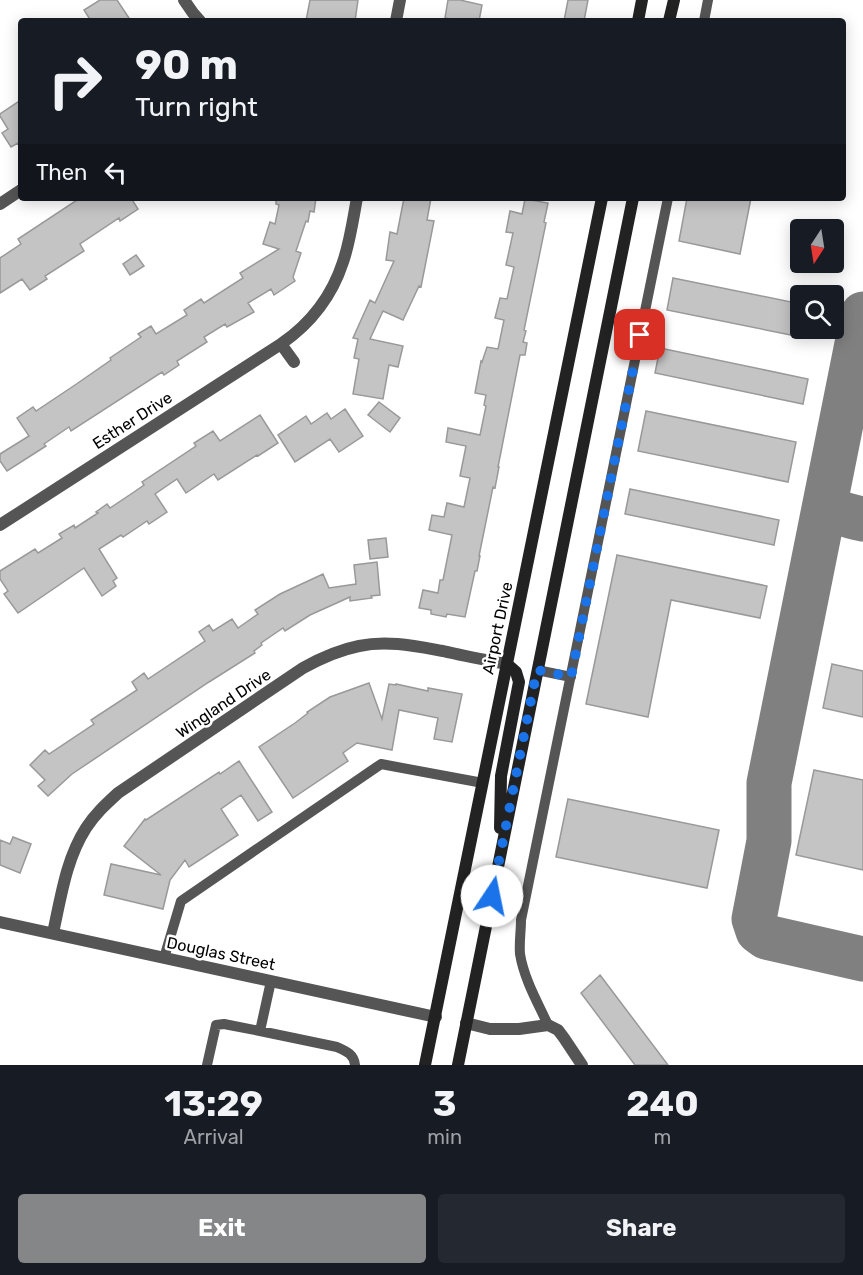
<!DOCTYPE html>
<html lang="en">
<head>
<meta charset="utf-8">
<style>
	body { margin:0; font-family:Rubik,sans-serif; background:#242831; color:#f1f3f6; height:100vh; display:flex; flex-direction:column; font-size:22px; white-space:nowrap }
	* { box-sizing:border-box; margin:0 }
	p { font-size:20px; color:#9ea1a6 }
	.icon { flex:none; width:33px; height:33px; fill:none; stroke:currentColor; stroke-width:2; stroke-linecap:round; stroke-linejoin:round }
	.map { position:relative; height:1065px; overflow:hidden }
	.sheet { display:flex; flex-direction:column; background:#171b24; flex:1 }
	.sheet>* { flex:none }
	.guide { position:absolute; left:18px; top:18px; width:828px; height:183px; border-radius:6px; box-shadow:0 3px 15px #0003; background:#171b24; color:#f1f3f6; overflow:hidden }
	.needle { width:39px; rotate:192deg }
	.fabs { position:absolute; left:790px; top:219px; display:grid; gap:12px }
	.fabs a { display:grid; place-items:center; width:54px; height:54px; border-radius:6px; background:#171b24; box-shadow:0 3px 15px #0003; font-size:30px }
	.pin { position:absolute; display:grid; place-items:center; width:51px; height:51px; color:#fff; margin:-26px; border-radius:12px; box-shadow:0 3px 9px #0006 }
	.me { position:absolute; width:66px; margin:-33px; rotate:11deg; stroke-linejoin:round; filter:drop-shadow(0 0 4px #0008) }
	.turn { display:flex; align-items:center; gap:21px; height:126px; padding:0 18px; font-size:27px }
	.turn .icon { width:78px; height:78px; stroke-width:2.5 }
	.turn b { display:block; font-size:42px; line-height:51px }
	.then { display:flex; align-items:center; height:57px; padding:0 18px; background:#0003; gap:12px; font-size:22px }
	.eta { display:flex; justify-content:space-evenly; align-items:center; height:102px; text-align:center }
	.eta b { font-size:36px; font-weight:700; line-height:42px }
	.action { display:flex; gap:12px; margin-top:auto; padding:12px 18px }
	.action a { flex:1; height:69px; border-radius:6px; background:#858687; color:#fff; font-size:24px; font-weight:700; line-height:69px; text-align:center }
	.action a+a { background:#242831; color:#f1f3f6 }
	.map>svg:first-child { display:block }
</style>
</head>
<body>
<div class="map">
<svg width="863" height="1065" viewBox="0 0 863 1065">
	<rect width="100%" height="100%" fill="#fff"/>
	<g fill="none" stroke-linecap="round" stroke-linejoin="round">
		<path stroke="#808080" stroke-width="45" d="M 863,314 L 769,783 L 769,841 L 754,919 L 758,931 L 766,937 L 863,959
			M 827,493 C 830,514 845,515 863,519"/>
	</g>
	<path fill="#c4c4c4" stroke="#999" stroke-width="1.5" d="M 100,0 L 117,0 L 131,21 L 91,21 L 84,10 Z
		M 310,0 L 358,0 L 355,21 L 306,21 Z
		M 448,0 L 460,0 L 482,5 L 479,21 L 461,21 L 445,18 Z
		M 568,0 L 588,0 L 584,21 L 564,21 Z
		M 21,100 L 21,148 L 18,143 L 11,147 L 2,133 L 8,129 L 0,116 L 0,114 Z
		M 80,198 L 131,198 L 138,209 L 120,221 L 119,218 L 80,244 L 84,251 L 45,276 L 47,279 L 30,290 L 22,279 L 0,293 L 0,258 L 21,244 L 18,239 Z
		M 276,198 L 316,198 L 314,212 L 310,211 L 308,222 L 306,221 L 296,251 L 301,253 L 293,277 L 295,281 L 274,295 L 271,289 L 248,303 L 254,312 L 227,327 L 225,324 L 204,337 L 207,342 L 177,361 L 179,365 L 164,375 L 162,372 L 71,431 L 69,427 L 44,444 L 46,446 L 7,471 L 0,461 L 0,454 L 29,436 L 17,418 L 33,407 L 36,411 L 75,385 L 111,360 L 110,358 L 141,337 L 138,334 L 151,326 L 156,334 L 187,315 L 184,310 L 201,299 L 204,303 L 243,278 L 240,273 L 279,249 L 263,244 L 270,222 L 275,224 L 279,205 L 276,204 Z
		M 404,198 L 431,198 L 427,220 L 434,221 L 421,287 L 419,286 L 403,320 L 383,311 L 370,339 L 403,346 L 398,367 L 389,365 L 383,399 L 353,394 L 359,359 L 354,358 L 358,339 L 353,338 L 370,300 L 375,303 L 394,261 L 386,260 L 390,232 L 397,234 Z
		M 687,198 L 751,198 L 740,254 L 679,241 Z
		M 525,199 L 548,203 L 544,222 L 546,223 L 524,330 L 526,331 L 523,342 L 527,343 L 525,355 L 520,355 L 498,467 L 499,467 L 495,488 L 493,487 L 479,556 L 480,556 L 477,571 L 475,571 L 465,617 L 447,614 L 446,617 L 431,614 L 431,610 L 419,608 L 423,590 L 438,593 L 440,580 L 443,580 L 452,535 L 429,530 L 432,515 L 444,517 L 447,503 L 464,507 L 470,478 L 460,476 L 466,446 L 446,442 L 448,428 L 480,435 L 486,406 L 484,405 L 486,395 L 475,393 L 481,361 L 482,362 L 487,347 L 498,349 L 504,320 L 495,318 L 500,298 L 507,299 L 514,267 L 506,265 L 513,233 L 506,232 L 510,211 L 522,214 Z
		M 136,255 L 144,266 L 130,275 L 123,264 Z
		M 673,278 L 801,304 L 801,337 L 667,310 Z
		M 660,348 L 808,379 L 803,404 L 655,373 Z
		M 379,402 L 400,418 L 390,432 L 368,415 Z
		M 345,409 L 363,436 L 339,452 L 330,439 L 295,462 L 278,435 L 306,416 L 311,424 L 327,413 L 331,419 Z
		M 646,411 L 796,442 L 788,482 L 638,451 Z
		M 260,415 L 278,443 L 258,456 L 257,455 L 218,480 L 214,474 L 186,493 L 177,479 L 155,494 L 167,512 L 149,524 L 147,521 L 123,537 L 121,535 L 99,549 L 117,578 L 113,581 L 116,586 L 102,596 L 84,568 L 18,613 L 4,594 L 8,591 L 0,579 L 0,571 L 35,549 L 38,553 L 62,538 L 59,534 L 74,525 L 75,528 L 98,513 L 96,512 L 107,504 L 110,508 L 134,492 L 144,485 L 142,482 L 196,446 L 194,443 L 213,431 L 220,441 Z
		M 630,489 L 779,520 L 774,545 L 625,514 Z
		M 386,538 L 388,557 L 370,559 L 368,540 Z
		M 617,555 L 767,586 L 760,618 L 671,600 L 648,717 L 586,704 Z
		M 377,562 L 380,595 L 371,596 L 372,598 L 350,601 L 350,597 L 310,615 L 285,631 L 283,628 L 261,643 L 262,645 L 254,651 L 255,653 L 209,682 L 72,774 L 48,796 L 38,786 L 45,780 L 30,765 L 45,750 L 49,754 L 94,724 L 91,720 L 137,690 L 132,682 L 144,673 L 148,679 L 205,641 L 199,632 L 209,625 L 213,631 L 232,619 L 238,628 L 258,614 L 255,610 L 280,594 L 323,574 L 329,588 L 356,584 L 354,565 Z
		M 832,664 L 863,671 L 863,717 L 823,708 Z
		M 369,683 L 382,719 L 389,684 L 396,685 L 396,684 L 428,691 L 428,688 L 462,694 L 452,742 L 434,739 L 438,718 L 399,710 L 392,750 L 357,743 L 343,753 L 348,761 L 293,798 L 259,747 L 295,723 L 308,713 L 307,712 L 330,697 Z
		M 239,761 L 272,812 L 258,821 L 241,795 L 221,809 L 238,835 L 189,867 L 185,860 L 170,880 L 163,909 L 104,895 L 111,864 L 161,875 L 124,846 L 145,819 L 146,820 L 219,772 L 220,774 Z
		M 814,770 L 863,780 L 863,870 L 796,855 Z
		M 568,799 L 719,830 L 707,888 L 556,857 Z
		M 13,837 L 31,844 L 20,873 L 0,865 L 0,840 L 10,844 Z
		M 600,975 L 668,1065 L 635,1065 L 581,993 Z"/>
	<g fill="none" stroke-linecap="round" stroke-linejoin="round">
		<path stroke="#555" stroke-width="10" d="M 704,21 L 708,0
			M 537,670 L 571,677
			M 164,958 L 181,901 L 381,764 L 483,783
			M 271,981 L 260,1031 L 337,1047 C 346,1051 354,1054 355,1065
			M 548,1025 C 538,1003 524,979 520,954 C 519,943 521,931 521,920 L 668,198
			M 207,1065 L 216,1025 L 224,1024 L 260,1031"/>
		<path stroke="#555" stroke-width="12" d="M 184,0 L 193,13 L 200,21
			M 396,21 L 400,0
			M 0,204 L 21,190
			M 281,344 L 294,362
			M 0,525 L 281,344 C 310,324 332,296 343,262 C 350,242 353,219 357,198
			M 53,933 C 61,897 66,859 86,828 C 95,814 106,804 118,793 L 303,668 C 321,658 339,650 359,646 C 387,640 415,646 443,651 C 464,656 486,660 507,664
			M 466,1023 L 490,1029 L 519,1029 L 548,1025 L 558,1030 L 564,1038 L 582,1065"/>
		<path stroke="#555" stroke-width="12" d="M 0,922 L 436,1017"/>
		<path stroke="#222" stroke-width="12" d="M 638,21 L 642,0
			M 669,21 L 674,0
			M 500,828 L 501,776 L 519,682 L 516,672 L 507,664
			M 425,1065 L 602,198
			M 458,1065 L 633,198"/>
	</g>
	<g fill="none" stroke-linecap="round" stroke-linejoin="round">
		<path stroke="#1a73e8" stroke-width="10" stroke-dasharray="0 18" d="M 492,896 L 537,670 L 571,677 L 640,335"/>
	</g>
	<g text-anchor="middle" stroke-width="5" stroke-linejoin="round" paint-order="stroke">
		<g font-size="16" fill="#000" stroke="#fff">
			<text transform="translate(132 420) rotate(-33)" y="6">Esther Drive</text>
			<text transform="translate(497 628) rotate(-78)" y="6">Airport Drive</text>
			<text transform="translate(223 703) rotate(-34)" y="6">Wingland Drive</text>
			<text transform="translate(221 953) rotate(12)" y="6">Douglas Street</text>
		</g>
	</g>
</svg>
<div class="fabs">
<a><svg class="needle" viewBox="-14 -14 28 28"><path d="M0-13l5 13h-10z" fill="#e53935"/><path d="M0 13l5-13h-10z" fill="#9ea1a6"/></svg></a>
<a><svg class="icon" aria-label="search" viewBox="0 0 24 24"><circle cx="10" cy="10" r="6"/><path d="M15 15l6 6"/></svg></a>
</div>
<div class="pin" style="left:640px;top:335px;background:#d93025"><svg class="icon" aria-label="arrive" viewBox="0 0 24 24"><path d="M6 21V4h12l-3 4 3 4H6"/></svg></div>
<svg class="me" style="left:492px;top:896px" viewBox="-20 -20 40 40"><circle r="19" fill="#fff"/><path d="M0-13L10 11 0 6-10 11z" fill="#1a73e8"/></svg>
<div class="guide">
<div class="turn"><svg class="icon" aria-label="right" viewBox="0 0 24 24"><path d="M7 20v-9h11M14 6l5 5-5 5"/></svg><div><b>90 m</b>Turn right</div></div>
<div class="then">Then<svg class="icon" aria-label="left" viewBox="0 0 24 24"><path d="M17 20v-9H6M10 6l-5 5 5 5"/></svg></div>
</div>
</div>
<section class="sheet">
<div class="eta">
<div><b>13:29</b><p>Arrival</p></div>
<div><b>3</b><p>min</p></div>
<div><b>240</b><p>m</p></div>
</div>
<div class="action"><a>Exit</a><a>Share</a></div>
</section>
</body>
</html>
